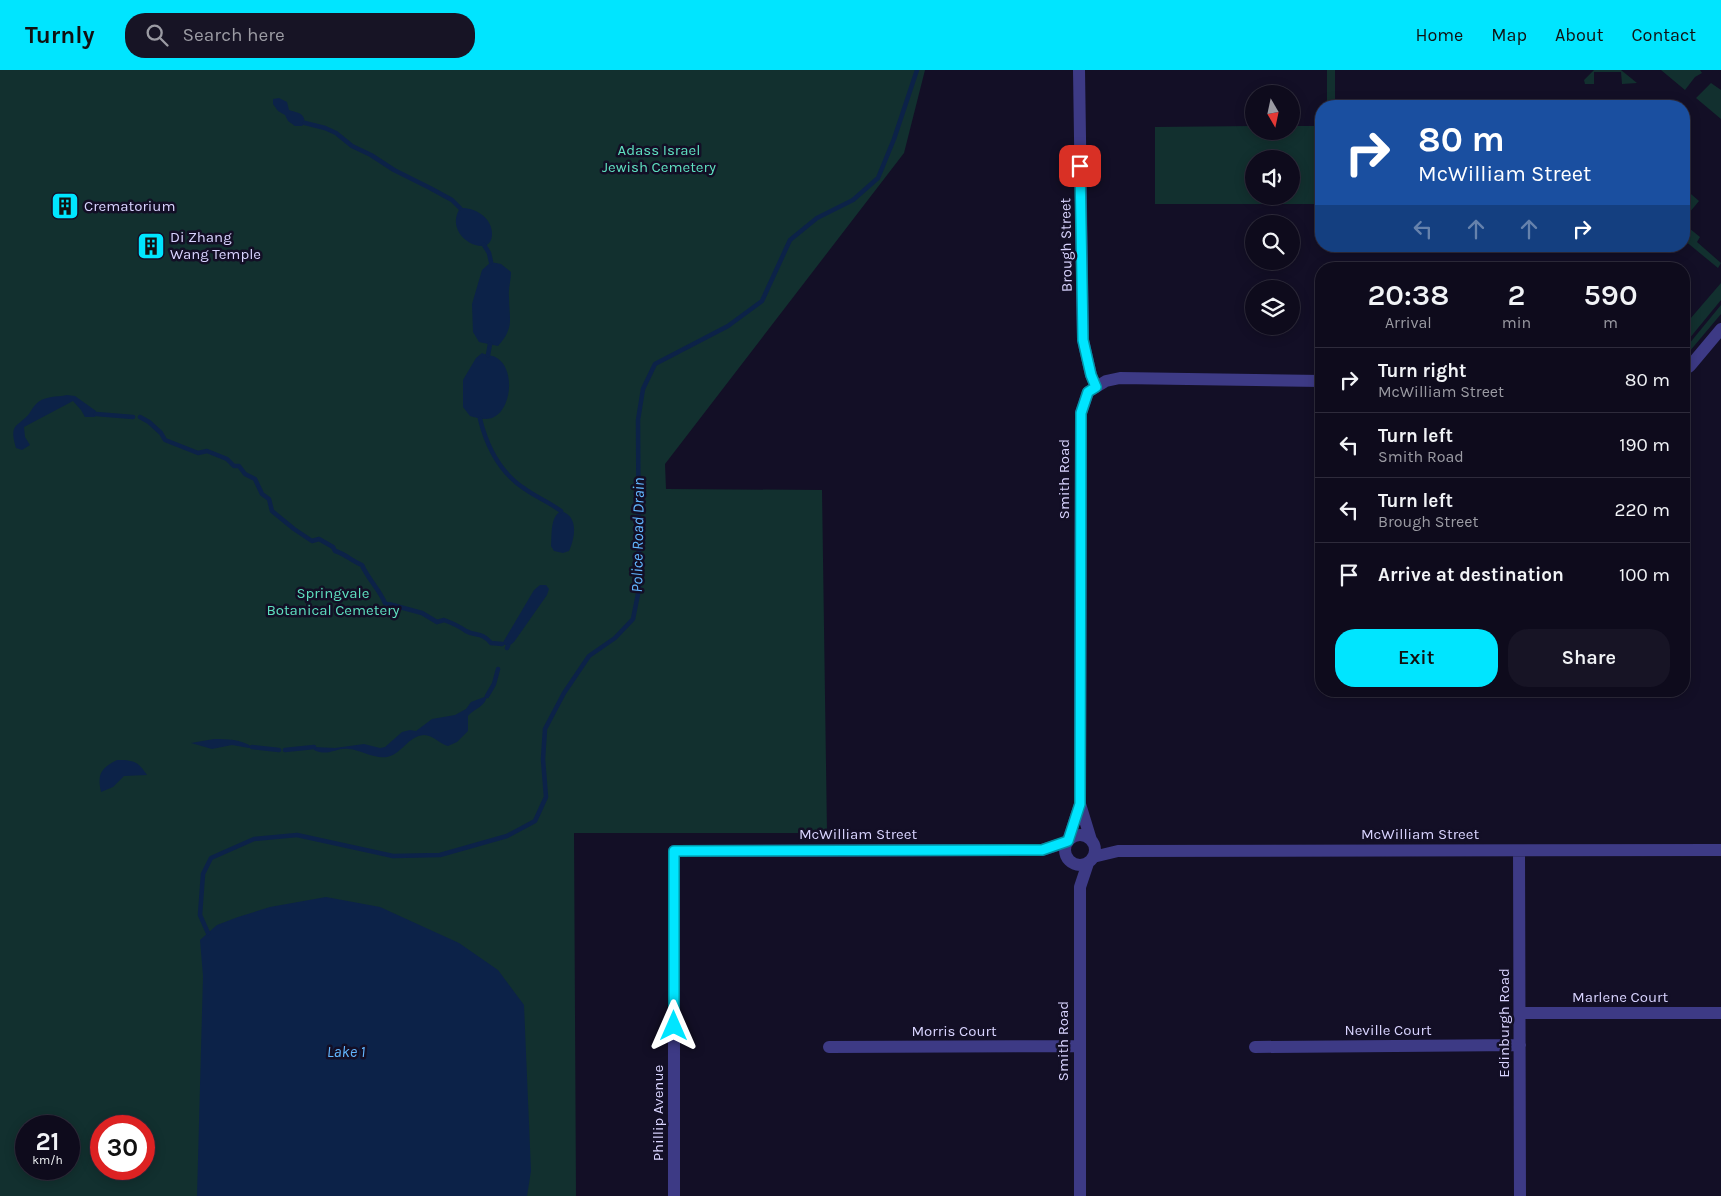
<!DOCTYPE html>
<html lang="en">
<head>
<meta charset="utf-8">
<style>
	body { margin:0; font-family:Karla,sans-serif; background:#171425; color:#f1f3f6; height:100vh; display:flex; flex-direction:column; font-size:19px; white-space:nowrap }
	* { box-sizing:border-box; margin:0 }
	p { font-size:16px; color:#9b9ba3 }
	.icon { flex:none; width:28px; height:28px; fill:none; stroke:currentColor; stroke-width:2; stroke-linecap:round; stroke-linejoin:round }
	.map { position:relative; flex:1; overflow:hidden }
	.sheet { position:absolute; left:1315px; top:192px; width:375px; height:435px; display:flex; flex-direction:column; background:#0e0b1c; border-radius:20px; box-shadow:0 2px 12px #0003,0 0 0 1px #2e2b3b }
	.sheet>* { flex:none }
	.banner { position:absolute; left:1315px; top:30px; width:375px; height:152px; border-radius:20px; box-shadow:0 2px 12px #0003,0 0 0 1px #2e2b3b; background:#1a4fa0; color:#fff; overflow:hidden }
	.needle { width:32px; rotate:171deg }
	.fabs { position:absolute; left:1245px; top:15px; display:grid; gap:10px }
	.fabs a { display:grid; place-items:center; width:55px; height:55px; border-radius:50%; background:#0e0b1c; box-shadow:0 2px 12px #0003,0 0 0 1px #2e2b3b; font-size:25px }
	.speed { position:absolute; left:15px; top:1045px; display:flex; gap:10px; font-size:25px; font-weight:700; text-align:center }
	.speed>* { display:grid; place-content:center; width:65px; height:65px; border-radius:50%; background:#0e0b1c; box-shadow:0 2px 12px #0003,0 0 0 1px #2e2b3b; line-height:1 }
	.speed small { font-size:12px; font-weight:400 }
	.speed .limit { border:8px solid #d22; background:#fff; color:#111 }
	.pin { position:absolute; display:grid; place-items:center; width:42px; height:42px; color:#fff; margin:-21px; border-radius:10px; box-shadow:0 2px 8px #0006 }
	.me { position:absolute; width:55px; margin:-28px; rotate:0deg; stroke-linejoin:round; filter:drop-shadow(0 0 4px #0008) }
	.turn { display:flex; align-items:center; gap:18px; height:105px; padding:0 20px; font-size:22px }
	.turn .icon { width:65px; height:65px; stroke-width:2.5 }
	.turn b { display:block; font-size:35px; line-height:42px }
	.lanes { display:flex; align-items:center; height:48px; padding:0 20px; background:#0003; justify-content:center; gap:25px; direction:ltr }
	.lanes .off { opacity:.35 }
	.eta { display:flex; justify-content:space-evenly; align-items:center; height:85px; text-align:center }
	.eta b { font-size:30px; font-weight:600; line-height:35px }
	.primary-button { display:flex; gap:10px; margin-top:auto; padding:10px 20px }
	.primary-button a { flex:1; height:58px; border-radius:20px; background:#00e5ff; color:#111; font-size:20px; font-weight:600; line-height:58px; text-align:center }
	.primary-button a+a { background:#171425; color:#f1f3f6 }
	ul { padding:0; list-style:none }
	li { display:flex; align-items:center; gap:15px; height:65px; padding:0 20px; border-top:1px solid #2e2b3b }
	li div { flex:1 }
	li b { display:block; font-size:19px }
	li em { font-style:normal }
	header { display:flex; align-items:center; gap:30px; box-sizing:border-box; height:70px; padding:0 25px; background:#00e5ff; color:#111 }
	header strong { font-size:24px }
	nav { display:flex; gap:28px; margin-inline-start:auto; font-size:18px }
	.search { width:350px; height:45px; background:#171425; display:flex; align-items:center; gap:12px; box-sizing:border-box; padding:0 18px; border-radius:20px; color:#9b9ba3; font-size:19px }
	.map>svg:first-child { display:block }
</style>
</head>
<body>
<header>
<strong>Turnly</strong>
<div class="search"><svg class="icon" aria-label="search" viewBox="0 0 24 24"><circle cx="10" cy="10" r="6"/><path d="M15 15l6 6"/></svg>Search here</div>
<nav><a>Home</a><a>Map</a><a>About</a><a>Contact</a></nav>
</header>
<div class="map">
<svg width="1721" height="1126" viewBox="0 0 1721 1126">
	<rect width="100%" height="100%" fill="#130f26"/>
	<path fill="#12302f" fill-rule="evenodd" d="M 0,0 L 925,0 L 904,83 L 665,394 L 666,419 L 822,420 L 827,763 L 574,763 L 576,1126 L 0,1126 ZM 26,1056 L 69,1056 L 69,1099 L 26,1099 ZM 101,1056 L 144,1056 L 144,1099 L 101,1099 Z
		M 1327,0 L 1335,0 L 1335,36 L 1327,36 Z
		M 1594,0 L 1621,0 L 1637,13 L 1622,14 L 1621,2 L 1594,2 L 1594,14 L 1585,14 L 1584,10 Z
		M 1661,0 L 1700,0 L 1702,3 L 1695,7 L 1685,20 Z
		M 1711,13 L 1721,20 L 1721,49 L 1696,28 Z
		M 1254,56 L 1254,61 L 1291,61 L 1291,56 L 1319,56 L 1320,134 L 1155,134 L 1155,57 ZM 1254,89 L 1291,89 L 1291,126 L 1254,126 Z
		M 1684,106 L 1687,106 L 1691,109 L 1684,118 L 1699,131 L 1684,149 Z
		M 1684,154 L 1700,167 L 1697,172 L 1721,193 L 1718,198 L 1684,170 Z
		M 1721,213 L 1721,230 L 1684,275 L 1684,249 L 1690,249 Z
		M 1721,235 L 1721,244 L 1684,288 L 1684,280 Z"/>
	<path fill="#0c2248" d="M 279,28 L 287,32 L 289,40 C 297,43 304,42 305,53 L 302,56 L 295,56 L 288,51 L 285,45 L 278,41 L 273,34 L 273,29 Z
		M 460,138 C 475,137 493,148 492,165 C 491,184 467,175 460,164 C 454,155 455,146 460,138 Z
		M 491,192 L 501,194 L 511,202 C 511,211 508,219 509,227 C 509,249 515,257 498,276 L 479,272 L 473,262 L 472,234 L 482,200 Z
		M 482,283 C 486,285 493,285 497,288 C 515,299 512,338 494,347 C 487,351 477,348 470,346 L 463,337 L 463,310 L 476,288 Z
		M 67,325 L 75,326 L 96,341 L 95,347 L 85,347 L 81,340 L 73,331 L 24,357 L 25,367 L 30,375 L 22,380 L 16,378 C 9,354 16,358 29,344 C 31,341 33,337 36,334 C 43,326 57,327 67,325 Z
		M 561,441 C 579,446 575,468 569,481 L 563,483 L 554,481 L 551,476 C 552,464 550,447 561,441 Z
		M 540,515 L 546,515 L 549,519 L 547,525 L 514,572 L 509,576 L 502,574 L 534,520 Z
		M 487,626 C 485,637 475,638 468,646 L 468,661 L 457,672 L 448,676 C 440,674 433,665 424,665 C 408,666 402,684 387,687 C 374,689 361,680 349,679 C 336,677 329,687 314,680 L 314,677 L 335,678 L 364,674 L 380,678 L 385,677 L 402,662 L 410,660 L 416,661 L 432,649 L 455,645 L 466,639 L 471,632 Z
		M 214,669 C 227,669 241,669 252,677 L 249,678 L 232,675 L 212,679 L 191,673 Z
		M 117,690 C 133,690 138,691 147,705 L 124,706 L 113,717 L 101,722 C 97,704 101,698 117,690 Z
		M 326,827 L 380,837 L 459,873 L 498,900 L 524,935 L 531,1101 L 527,1126 L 197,1126 L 203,906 L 200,870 L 217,855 L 238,847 L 270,837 Z"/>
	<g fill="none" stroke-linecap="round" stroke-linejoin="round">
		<path stroke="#0c2248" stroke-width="4.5" d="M 305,53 L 325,58 L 336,63 L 352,76 L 371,85 L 394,100 L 430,118 L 452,130 L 460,138
			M 484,175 L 489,183 L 491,192
			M 488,285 L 490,274
			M 96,344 L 133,347
			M 140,347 L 149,352 L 161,363 L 165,370 L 198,383 L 207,381 L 227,389 L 234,396 L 239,396 L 245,404 L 255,409 L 262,424 L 269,429 L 272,441 L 294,459 L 312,471 L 319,469 L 333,477 L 335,481 C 346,484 351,491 362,495 C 368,509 379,519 385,533 L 422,543 L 437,552 L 444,550 C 452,553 459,556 466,561 C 476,567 481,561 491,573 L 502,574
			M 480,349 C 487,377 500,403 525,419 C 536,427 549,432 561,441
			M 507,578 L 508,576
			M 487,626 L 494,614 L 498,599
			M 252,677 L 279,680
			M 285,680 L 314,677
			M 208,863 L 200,845 L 203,804 L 211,788 L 254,769 L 297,765 L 393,786 L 440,785 L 507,766 L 535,751 L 546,727 L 543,689 L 545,659 L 564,623 L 589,586 L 615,568 L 633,549 L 639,519 L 638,350 L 643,319 L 655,294 L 728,256 L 762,231 L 790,170 L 817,148 L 853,130 L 878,108 L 894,69 L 917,0"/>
		<path stroke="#3d3a85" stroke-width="12" d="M 1079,0 L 1083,270 L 1091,305 L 1096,317
			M 1684,300 L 1690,296 L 1721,259
			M1065 780a15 15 0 1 1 30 0a15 15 0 1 1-30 0Z
			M 1091,770 L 1080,734 L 1081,343 L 1088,322 L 1106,311 L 1120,308 L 1321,311
			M 1068,771 L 1080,734
			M 1519,781 L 1520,1126
			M 1093,787 L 1118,781 L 1721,780
			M 1520,943 L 1721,943
			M 829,977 L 1079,976
			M 1255,977 L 1520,975
			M 674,1126 L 674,781 L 1042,780 L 1067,772
			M 1080,1126 L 1080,817 L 1088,793"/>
	</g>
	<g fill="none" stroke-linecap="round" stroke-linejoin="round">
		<g stroke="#0095a6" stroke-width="12">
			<path id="route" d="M 674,956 L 674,781 L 1042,780 L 1068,771 L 1080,734 L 1081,343 L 1088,322 L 1096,317 L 1091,305 L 1083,270 L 1080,96"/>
		</g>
		<use href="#route" stroke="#00e5ff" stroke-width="9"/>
	</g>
	<defs>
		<g id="building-square" transform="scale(1.4375)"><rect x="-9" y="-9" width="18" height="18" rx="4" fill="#00e5ff" stroke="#130f26"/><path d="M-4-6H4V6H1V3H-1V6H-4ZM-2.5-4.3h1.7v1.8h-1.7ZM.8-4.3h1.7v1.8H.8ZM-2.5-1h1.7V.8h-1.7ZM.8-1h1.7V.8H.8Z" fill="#111"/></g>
	</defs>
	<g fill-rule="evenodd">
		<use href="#building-square" x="65" y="136"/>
		<use href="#building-square" x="151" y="176"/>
	</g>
	<g text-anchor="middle" stroke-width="5" stroke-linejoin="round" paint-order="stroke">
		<g font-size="15" fill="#5fe0c0" stroke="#130f26">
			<text x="659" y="85">Adass Israel<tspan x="659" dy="17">Jewish Cemetery</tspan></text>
			<text x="333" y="528">Springvale<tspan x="333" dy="17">Botanical Cemetery</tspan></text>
		</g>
		<g font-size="15" fill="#d9d4ff" stroke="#130f26" text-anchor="start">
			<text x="84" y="141">Crematorium</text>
			<text x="170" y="172">Di Zhang<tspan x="170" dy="17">Wang Temple</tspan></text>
		</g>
		<g font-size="15" fill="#d9d4ff" stroke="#130f26">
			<text transform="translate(1066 175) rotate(-91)" y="5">Brough Street</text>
			<text transform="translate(1064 409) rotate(-90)" y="5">Smith Road</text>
			<text x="858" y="769">McWilliam Street</text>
			<text x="1420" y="769">McWilliam Street</text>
			<text x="1620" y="932">Marlene Court</text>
			<text transform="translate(1504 953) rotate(-90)" y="5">Edinburgh Road</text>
			<text x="1388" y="965">Neville Court</text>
			<text x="954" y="966">Morris Court</text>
			<text transform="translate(1063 971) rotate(-90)" y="5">Smith Road</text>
			<text transform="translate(658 1043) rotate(-90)" y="5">Phillip Avenue</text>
		</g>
		<g font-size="16" font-style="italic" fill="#62b6ff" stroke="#130f26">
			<text transform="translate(637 465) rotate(-89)" y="6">Police Road Drain</text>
			<text x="346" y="987">Lake 1</text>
		</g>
	</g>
</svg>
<div class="fabs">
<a><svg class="needle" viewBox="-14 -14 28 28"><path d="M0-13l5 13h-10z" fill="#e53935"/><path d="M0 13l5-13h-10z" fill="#9b9ba3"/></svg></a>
<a><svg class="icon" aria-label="sound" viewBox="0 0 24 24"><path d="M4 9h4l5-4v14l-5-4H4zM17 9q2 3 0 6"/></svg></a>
<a><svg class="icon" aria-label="search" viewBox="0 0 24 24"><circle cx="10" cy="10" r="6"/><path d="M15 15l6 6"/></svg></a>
<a><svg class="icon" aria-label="layers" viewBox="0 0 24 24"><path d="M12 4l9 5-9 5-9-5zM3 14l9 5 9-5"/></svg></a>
</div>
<div class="speed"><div>21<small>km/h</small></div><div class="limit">30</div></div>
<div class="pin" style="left:1080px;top:96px;background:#d93025"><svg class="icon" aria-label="arrive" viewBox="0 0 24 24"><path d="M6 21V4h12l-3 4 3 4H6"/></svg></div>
<svg class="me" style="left:674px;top:956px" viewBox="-20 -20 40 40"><path d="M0-17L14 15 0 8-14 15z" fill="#00e5ff" stroke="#fff" stroke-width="4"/></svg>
<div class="banner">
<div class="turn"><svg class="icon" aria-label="right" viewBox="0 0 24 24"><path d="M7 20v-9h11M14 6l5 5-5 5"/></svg><div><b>80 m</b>McWilliam Street</div></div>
<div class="lanes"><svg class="icon off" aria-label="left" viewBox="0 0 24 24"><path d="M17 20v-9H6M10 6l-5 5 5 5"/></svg><svg class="icon off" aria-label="ahead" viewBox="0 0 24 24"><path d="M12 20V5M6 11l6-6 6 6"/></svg><svg class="icon off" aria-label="ahead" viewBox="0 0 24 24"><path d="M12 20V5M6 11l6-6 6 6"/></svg><svg class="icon" aria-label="right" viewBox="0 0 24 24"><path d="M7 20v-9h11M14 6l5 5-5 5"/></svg></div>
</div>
<section class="sheet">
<div class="eta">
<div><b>20:38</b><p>Arrival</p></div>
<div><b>2</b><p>min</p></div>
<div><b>590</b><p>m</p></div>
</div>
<ul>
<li><svg class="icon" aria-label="right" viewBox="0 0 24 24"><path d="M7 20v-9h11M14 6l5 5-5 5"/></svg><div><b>Turn right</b><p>McWilliam Street</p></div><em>80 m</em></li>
<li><svg class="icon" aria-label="left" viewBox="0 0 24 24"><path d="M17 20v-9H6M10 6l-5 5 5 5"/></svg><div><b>Turn left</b><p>Smith Road</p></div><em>190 m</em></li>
<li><svg class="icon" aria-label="left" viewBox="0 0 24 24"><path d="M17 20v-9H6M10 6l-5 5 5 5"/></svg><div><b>Turn left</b><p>Brough Street</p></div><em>220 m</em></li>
<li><svg class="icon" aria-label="arrive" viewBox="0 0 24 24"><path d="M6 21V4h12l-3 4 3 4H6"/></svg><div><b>Arrive at destination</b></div><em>100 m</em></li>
</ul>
<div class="primary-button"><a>Exit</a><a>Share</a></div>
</section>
</div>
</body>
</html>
